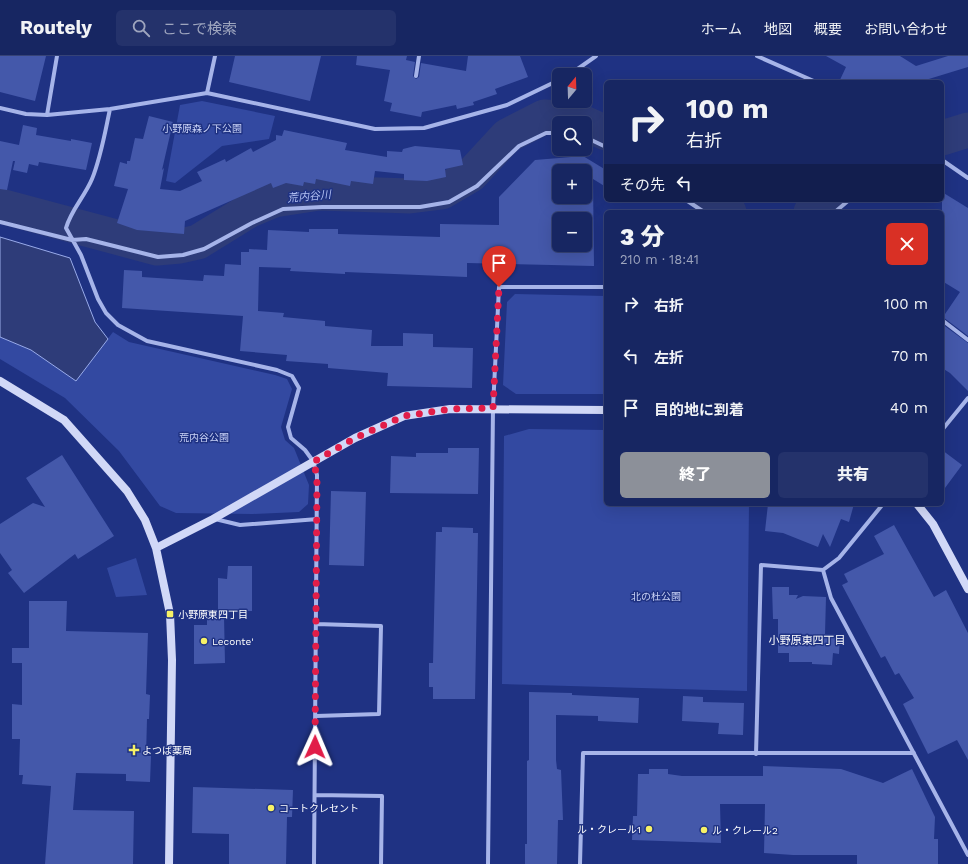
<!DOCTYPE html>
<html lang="ja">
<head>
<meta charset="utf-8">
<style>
	body { margin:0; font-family:"Work Sans","Noto Sans JP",sans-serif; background:#24326b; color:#f1f3f6; height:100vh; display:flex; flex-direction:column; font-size:15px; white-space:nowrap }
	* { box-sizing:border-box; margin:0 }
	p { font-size:13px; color:#9ea5be }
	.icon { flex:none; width:22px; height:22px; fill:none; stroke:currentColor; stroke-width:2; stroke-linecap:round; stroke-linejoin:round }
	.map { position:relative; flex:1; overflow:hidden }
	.drawer { position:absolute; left:604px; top:154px; width:340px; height:296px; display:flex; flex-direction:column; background:#172662; border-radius:6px; box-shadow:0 4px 16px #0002,0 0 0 1px #364377 }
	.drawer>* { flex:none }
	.hud { position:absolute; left:604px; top:24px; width:340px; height:122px; border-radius:6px; box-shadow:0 4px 16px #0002,0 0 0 1px #364377; background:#172662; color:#f1f3f6; overflow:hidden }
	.needle { width:26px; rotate:19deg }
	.tools { position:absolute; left:552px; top:12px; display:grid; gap:8px }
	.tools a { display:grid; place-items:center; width:40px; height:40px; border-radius:6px; background:#172662; box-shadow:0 4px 16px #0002,0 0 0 1px #364377; font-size:20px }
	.pin { position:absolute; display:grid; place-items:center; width:34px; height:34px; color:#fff; margin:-41px -17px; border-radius:50% 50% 50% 0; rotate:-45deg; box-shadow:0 0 4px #0007 }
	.pin .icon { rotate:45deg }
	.me { position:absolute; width:44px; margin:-22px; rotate:1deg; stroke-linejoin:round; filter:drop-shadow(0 0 3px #0008) }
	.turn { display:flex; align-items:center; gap:14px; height:84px; padding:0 16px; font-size:18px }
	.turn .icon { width:52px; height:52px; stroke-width:2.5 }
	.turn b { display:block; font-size:28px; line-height:34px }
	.then { display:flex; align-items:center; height:38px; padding:0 16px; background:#0003; gap:8px; font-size:15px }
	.round { display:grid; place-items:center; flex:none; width:42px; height:42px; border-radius:6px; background:#24326b }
	.summary { display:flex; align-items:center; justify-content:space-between; height:68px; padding:0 16px }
	h1 { font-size:24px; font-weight:800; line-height:30px }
	.cta { display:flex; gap:8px; margin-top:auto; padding:8px 16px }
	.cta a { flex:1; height:46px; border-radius:6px; background:#8c9099; color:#fff; font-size:16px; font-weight:800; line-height:46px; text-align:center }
	.cta a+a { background:#24326b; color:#f1f3f6 }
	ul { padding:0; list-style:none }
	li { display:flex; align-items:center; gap:12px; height:52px; padding:0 16px }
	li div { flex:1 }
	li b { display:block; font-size:15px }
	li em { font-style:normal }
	header { display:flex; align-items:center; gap:24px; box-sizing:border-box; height:56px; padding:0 20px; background:#172662; border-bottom:1px solid #364377 }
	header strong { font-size:19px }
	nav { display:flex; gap:22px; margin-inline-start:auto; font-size:14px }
	.search { width:280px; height:36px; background:#24326b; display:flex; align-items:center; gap:10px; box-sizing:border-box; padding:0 14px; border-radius:6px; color:#9ea5be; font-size:15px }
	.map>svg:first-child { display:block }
</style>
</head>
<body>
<header>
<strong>Routely</strong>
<div class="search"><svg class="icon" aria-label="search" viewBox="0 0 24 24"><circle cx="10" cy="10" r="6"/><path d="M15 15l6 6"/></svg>ここで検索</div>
<nav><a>ホーム</a><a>地図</a><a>概要</a><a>お問い合わせ</a></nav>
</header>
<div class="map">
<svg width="968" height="808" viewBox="0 0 968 808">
	<rect width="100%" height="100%" fill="#1f3283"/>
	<path fill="#3349a1" d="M 202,45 L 275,60 L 269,83 L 222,90 L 175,127 L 166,125 L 180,49 Z
		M 515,238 L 606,240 L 606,338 L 516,338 L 503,329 L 507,246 Z
		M 113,276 L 129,286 L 275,319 L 287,323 L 292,333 L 281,371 L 285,384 L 294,392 L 309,429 L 308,448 L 299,456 L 253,458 L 176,457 L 160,450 L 119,395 L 65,342 L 0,303 L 0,281 L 31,294 L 76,324 Z
		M 529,373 L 606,374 L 606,448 L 749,448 L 747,635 L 502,628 L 504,380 Z
		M 136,502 L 147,539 L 116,541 L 107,512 Z"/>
	<path fill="#2e3c79" stroke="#99abea" d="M 0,181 L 70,202 L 95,266 L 108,283 L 76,325 L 31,294 L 0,281 Z"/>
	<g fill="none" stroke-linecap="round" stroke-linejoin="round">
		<path stroke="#2e3c79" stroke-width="35" d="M 942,82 L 968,74
			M 710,144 L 729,156
			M 0,150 L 157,192 L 180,190 L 198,186 L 250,154 L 274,144 L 319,137 L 410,140 L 442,136 L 471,119 L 507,80 L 544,61 L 575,63 L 606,77
			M 811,156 L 827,144"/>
	</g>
	<path fill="#4458aa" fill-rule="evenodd" d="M 0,0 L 46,0 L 35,45 L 0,36 Z
		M 235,0 L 321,0 L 310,45 L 229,26 Z
		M 357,0 L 407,0 L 406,4 L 415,6 L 413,20 L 416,23 L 419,21 L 421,7 L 466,15 L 468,0 L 520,0 L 528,21 L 495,33 L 497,38 L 473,46 L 474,49 L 457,53 L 456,49 L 422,56 L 421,61 L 390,55 L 392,47 L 384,45 L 390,14 L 356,9 Z
		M 826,0 L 900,0 L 916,10 L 948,0 L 968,0 L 968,11 L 919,26 L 839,26 L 846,11 Z
		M 149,60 L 173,66 L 162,114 L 164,112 L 160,133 L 180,135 L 202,125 L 197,116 L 225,103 L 226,106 L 251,92 L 253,96 L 276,84 L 276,79 L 282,80 L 284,74 L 347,87 L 345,94 L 387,101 L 387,95 L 402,96 L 403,93 L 415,90 L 460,94 L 463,109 L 445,113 L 446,121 L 427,125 L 404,124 L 404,118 L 375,115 L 373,128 L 351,125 L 350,130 L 316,123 L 315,128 L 304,126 L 303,130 L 286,127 L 273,132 L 271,127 L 185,165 L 184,178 L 137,174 L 117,167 L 128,133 L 114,130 L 120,106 L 127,108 L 127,105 L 130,105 L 135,82 L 143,83 Z
		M 23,69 L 37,72 L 36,79 L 71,85 L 71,83 L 92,87 L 86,114 L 39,106 L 38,110 L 29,108 L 27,117 L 13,114 L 15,105 L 13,105 L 7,134 L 0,133 L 0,85 L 19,89 Z
		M 583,100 L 606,114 L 606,131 L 593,123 L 594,210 L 467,207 L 467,221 L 345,216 L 345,218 L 290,215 L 291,212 L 259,211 L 258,255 L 284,257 L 283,261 L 325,265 L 325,270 L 372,274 L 371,290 L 403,290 L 403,277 L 433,278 L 433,291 L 473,292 L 472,332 L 387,330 L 388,317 L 328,312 L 328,308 L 286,305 L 287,299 L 240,295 L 243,260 L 122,252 L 124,214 L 142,215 L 142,221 L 203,225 L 204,219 L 224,220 L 225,208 L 241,209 L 241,196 L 249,196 L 249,193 L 267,194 L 268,174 L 309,176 L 309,173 L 338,173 L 338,178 L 440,181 L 440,168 L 499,169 L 499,141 L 535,104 ZM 559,115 L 585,115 L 585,141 L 559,141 ZM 559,163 L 585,163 L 585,189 L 559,189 Z
		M 942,136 L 968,152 L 968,280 L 943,261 L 960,236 L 942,225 Z
		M 942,268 L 968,287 L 968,335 L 950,317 L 942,312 Z
		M 448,392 L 479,392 L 478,438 L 390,437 L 391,400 L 416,401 L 416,397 L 448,397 Z
		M 942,394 L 962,409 L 942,436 Z
		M 62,399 L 114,480 L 78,503 L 75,498 L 24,537 L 8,517 L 12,514 L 0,497 L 0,468 L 33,447 L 45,451 L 26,422 Z
		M 331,435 L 366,436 L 364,510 L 329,509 Z
		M 768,448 L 854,448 L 849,466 L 841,463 L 830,491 L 823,478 L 818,491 L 783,477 L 765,475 Z
		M 894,469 L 934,541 L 946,534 L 968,577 L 968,704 L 957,684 L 928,698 L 903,648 L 914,642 L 899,617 L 895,619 L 885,600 L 881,602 L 842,529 L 848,526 L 844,518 L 884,498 L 874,480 Z
		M 442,471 L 473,472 L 473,477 L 478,477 L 475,643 L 433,643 L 433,631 L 429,631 L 429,607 L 433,607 L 436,476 L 442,476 Z
		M 228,510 L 252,510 L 252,555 L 218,555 L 218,522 L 227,523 Z
		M 772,531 L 789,531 L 789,539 L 798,539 L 796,543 L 803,540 L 826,541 L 825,578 L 840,579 L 839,598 L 833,597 L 832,609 L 812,608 L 812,606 L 789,606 L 789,597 L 778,597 L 778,563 L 773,563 Z
		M 29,545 L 67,545 L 66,575 L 148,577 L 146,638 L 150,639 L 149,663 L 147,663 L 146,700 L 151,700 L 150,726 L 126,725 L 126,718 L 76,717 L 73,754 L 134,755 L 133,808 L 45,808 L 51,730 L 22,728 L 23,719 L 19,719 L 20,683 L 12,683 L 12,648 L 22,649 L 22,607 L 12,607 L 12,592 L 29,592 Z
		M 207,560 L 224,560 L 225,607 L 194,608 L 194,569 L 207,569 Z
		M 529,636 L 572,637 L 572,639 L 639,642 L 638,667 L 598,665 L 598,660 L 556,659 L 556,704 L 557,713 L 561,714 L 563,764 L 558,764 L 557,808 L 525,808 L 525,788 L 527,788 L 527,705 L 529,704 Z
		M 683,640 L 703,641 L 703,646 L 744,647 L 743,679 L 718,678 L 719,667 L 682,665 Z
		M 763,710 L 841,713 L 883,727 L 912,713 L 935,761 L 934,783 L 938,783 L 938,808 L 857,808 L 857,799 L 793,799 L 764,797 L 765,748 L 720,748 L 721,787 L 632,784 L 633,760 L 637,760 L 638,718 L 649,718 L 649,713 L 668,713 L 668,718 L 682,720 L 763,720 Z
		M 193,731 L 293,734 L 292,761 L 287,761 L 286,808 L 229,808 L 229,778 L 192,777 Z"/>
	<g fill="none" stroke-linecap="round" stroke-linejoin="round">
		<path stroke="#a6b4e9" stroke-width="4" d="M 757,0 L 816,26
			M 569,19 L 596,0
			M 416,20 L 419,0
			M 207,37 L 215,0
			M 0,52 L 26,58 L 47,59 L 110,53 L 207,37 L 375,73 L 424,72 L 507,49 L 559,24
			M 110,53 C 105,76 101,101 92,123 C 85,140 71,154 66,172 L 81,199 L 98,243 L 106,257 L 118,269 L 147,285 L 277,314 L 292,320 L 299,332 L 288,371 L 291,382 L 305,394 L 313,405 L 317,419 L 314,808
			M 47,59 L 57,0
			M 585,81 L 606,91
			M 942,104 L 968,122
			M 686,144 L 704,156
			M 835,156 L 849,144
			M 0,166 L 72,184 L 86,183 L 158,201 L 183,199 L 204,193 L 252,167 L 283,153 L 322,151 L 420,151 L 449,146 L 477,130 L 519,90 L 546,77 L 559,77
			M 942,264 L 968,284
			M 942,374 L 968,342
			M 883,448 L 839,502 L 823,514 L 831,542 L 968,799
			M 215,463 L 240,469 L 318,463
			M 316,660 L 379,658 L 381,570 L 316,568
			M 756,698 L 761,509 L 823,514
			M 315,739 L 382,740 L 381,808
			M 488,808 L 493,352 L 499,231 L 606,231
			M 580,808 L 583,697 L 914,697"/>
		<path stroke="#d1d8f7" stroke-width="8" d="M 0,325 L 64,364 L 127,435 L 145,464 L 156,492 L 170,558 L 172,604 L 169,808
			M 917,448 L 933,468 L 968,533
			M 156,492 L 213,463 L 355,382 L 404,360 L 450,353 L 606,354"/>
	</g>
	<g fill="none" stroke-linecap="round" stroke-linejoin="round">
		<path stroke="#e11d48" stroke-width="7" stroke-dasharray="0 12.6" d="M 315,691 L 317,419 L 313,406 L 355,382 L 404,360 L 450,353 L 493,352 L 499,231"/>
	</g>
	<g fill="#f7f166" stroke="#1f3283" stroke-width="1.5">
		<rect x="166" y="554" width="8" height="8" rx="2"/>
		<circle cx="204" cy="585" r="4"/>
		<path d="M132 688h4v4h4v4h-4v4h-4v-4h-4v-4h4z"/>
		<circle cx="271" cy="752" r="4"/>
		<circle cx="649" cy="773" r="4"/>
		<circle cx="704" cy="774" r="4"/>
	</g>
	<g text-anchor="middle" stroke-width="3" stroke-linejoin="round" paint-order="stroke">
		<g font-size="10" fill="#cad3f7" stroke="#1f3283">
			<text x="202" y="76">小野原森ノ下公園</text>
			<text x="204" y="385">荒内谷公園</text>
			<text x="656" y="544">北の杜公園</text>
		</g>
		<g font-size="10" fill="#fff" stroke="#1f3283" text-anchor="start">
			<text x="178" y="562">小野原東四丁目</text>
			<text x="212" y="589">Leconte'</text>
			<text x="142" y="698">よつば薬局</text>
			<text x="279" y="756">コートクレセント</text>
			<text x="641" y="777" text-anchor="end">ル・クレール1</text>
			<text x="712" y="778">ル・クレール2</text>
		</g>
		<g font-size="11" font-style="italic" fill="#b1bff1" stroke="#1f3283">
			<text transform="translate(309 140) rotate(-5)" y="4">荒内谷川</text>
		</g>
		<g font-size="11" fill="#fff" stroke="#1f3283">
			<text x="807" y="588">小野原東四丁目</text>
		</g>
	</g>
</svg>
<div class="tools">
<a><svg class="needle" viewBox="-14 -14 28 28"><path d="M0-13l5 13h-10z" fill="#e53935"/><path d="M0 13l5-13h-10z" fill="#9ea5be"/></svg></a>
<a><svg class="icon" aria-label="search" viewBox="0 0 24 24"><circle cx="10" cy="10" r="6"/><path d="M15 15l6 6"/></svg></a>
<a>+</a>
<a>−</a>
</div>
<div class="pin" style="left:499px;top:231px;background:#d93025"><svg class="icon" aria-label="arrive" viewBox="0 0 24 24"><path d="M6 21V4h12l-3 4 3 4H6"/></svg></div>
<svg class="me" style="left:315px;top:691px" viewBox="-20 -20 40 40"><path d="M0-17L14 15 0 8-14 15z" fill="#e11d48" stroke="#fff" stroke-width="4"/></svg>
<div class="hud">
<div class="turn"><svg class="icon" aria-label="right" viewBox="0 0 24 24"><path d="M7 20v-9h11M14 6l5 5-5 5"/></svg><div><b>100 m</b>右折</div></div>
<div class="then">その先<svg class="icon" aria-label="left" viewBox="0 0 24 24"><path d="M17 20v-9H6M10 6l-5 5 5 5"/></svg></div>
</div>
<section class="drawer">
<div class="summary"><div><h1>3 分</h1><p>210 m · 18:41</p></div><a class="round" style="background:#d93025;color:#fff"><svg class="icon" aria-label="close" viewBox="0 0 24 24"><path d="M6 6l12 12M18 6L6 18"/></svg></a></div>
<ul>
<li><svg class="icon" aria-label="right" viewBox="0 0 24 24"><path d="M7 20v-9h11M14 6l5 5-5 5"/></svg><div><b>右折</b></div><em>100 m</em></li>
<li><svg class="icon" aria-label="left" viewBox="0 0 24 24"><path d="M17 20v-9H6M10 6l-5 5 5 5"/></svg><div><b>左折</b></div><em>70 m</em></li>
<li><svg class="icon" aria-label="arrive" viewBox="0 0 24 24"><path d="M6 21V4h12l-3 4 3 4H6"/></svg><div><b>目的地に到着</b></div><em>40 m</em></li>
</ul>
<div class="cta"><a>終了</a><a>共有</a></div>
</section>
</div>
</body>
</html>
